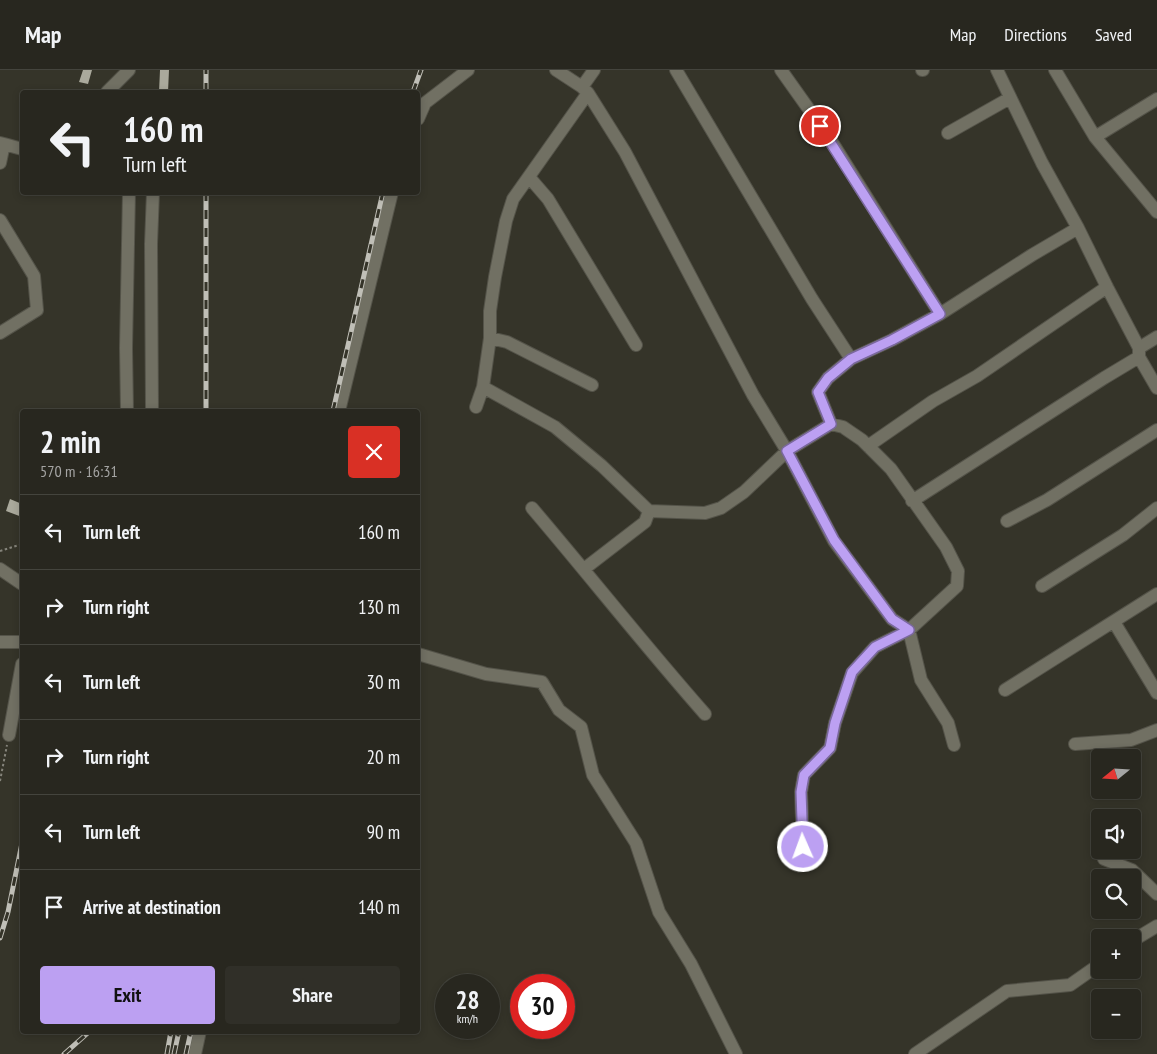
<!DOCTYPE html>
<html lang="en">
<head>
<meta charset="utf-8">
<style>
	body { margin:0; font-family:"PT Sans Narrow",sans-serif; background:#302f28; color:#f1f3f6; height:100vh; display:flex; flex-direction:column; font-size:19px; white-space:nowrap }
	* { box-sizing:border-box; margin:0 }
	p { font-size:16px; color:#a5a5a4 }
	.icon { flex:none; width:28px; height:28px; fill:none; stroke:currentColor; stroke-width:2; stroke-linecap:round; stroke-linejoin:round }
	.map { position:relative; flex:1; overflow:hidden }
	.sheet { position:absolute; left:20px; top:339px; width:400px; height:625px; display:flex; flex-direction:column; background:#28271f; border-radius:5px; box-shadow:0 2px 8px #0003,0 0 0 1px #44443d }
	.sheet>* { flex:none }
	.hud { position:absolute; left:20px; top:20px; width:400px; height:105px; border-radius:5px; box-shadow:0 2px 8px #0003,0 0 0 1px #44443d; background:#28271f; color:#f1f3f6; overflow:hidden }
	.needle { width:32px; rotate:252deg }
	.buttons { position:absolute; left:1091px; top:679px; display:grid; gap:10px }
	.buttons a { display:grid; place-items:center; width:50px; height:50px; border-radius:5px; background:#28271f; box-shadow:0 2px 8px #0003,0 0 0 1px #44443d; font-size:25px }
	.speed { position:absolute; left:435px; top:904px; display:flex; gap:10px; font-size:25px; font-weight:700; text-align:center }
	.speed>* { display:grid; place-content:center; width:65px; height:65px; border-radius:50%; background:#28271f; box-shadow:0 2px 8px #0003,0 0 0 1px #44443d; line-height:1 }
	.speed small { font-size:12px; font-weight:400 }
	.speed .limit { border:8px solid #d22; background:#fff; color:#111 }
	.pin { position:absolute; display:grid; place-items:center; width:42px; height:42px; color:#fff; margin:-21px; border:2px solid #fff; border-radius:50%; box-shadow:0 1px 5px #0007 }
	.me { position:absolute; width:55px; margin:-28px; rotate:358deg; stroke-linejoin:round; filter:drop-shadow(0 0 4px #0008) }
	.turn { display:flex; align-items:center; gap:18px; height:105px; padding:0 20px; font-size:22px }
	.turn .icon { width:65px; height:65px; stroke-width:2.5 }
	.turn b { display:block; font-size:35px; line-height:42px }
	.round { display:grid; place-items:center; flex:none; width:52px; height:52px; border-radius:5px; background:#302f28 }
	.headline { display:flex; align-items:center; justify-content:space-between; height:85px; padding:0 20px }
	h1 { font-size:30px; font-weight:600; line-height:38px }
	.cta { display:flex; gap:10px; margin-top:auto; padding:10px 20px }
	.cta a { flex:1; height:58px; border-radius:5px; background:#bca0f2; color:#111; font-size:20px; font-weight:600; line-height:58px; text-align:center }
	.cta a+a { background:#302f28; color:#f1f3f6 }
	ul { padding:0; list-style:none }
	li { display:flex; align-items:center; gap:15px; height:75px; padding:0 20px; border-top:1px solid #44443d }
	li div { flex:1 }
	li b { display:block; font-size:19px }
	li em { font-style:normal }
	header { display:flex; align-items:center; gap:30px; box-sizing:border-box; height:70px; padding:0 25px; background:#28271f; border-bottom:1px solid #44443d }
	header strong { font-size:24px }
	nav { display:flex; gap:28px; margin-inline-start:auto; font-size:18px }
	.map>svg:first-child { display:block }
</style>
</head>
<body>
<header>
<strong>Map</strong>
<nav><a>Map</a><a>Directions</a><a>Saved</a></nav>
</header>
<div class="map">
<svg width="1157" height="984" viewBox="0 0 1157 984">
	<rect width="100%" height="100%" fill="#353429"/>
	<path fill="#aaa99c" d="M 83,0 L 92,0 L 88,14 L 79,12 Z
		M 160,0 L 169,0 L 168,22 L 159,22 Z
		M 10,429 L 22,434 L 22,447 L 6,441 Z"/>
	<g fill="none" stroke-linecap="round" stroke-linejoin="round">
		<g stroke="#545349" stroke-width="14">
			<path id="minor" d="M 556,0 L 582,17 L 588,23 L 625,82 L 753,325 L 787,381 L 834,471 L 892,549 L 909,560 L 921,610 L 948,653 L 954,675
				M 676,0 L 812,229 L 851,289
				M 781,0 L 830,69 L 940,244
				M 922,0 L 923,0
				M 997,0 L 1042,93 L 1078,158 L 1107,217 L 1139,278 L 1139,287 L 1157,318
				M 1055,0 L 1095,67 L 1157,142
				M 582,17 L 594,0
				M 107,22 L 129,0
				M 418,49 L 425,33 L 468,0
				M 948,63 L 1010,28
				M 1095,67 L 1157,29
				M 0,73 L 4,74 L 0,93
				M 4,74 L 22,79
				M 529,107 L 548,129 L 636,275
				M 0,150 L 34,206 L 37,240 L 0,263
				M 490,268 L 507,272 L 592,315
				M 1139,278 L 1157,267
				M 483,317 L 555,357 L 602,396 L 649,441 L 705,443 L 721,438 L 744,422 L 787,381 L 831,354 L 843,357 L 862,370 L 891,399 L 946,477 L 958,501 L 957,516 L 909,560 L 875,577 L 852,603 L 835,653 L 830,678 L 804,705 L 801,722 L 803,777
				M 476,337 L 483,317 L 490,268 L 490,241 L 495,207 L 506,151 L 513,129 L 588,23
				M 127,341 L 126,278 L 129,122
				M 152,341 L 151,174 L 153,122
				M 339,341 L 392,122
				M 831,354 L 818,322 L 828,308 L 851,289 L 892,270 L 940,244 L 1032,185 L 1078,158
				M 868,376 L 933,331 L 977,306 L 1107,217
				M 912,431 L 1104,308 L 1139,287
				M 532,438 C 590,506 645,576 705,644
				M 1007,451 L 1047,430 L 1157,360
				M 0,499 L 22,514
				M 584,499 L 645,452 L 649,441
				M 1042,516 L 1123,465 L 1157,438
				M 1114,552 L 1157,623
				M 0,572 L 22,572
				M 418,584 L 486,604 L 542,612 L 559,640 L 581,657 L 593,705 L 636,773 L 659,842 L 691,894 L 736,984
				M 1005,620 L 1157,524
				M 9,665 L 22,594
				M 1075,674 L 1131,670 L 1157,660
				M 1104,789 L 1132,800 L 1157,824
				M 1132,871 L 1157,856
				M 195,984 L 200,961
				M 915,984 L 1007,921 L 1070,915 L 1100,894"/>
		</g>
		<path stroke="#85847b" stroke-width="2" stroke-dasharray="2.5 2.5" stroke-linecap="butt" d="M 0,481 L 22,474
			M 0,711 L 7,675"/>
		<use href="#minor" stroke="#717063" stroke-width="12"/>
		<g stroke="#c0bfb7" stroke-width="5">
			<path id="rail" d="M 206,22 L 206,0
				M 413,22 L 421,0
				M 206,122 L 206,341
				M 333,341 L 383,122
				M 0,868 L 8,842 L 22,773
				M 64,984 L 90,961
				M 167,984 L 171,961
				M 174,984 L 179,961
				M 186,984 L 191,961"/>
		</g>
		<use href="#rail" stroke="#353429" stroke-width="3" stroke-dasharray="9" stroke-linecap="butt"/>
	</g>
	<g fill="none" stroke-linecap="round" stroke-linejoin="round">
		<g stroke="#7a689d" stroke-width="12">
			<path id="route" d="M 803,777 L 801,722 L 804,705 L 830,678 L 835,653 L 852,602 L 875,577 L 909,560 L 892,549 L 834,470 L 787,381 L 831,354 L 818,322 L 828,308 L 851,289 L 892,270 L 940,244 L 820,56"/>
		</g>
		<use href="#route" stroke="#bca0f2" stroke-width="9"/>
	</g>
</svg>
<div class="buttons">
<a><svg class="needle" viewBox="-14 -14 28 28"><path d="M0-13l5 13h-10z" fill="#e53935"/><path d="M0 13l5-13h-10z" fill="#a5a5a4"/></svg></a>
<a><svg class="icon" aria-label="sound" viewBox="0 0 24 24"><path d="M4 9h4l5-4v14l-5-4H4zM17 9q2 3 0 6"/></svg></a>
<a><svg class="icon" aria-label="search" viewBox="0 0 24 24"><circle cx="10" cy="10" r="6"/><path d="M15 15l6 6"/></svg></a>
<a>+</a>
<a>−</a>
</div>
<div class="speed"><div>28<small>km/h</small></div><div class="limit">30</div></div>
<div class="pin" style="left:820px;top:56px;background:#d93025"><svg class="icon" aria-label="arrive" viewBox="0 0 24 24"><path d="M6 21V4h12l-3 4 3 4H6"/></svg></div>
<svg class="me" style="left:803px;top:777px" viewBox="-20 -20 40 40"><circle r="17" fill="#bca0f2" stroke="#fff" stroke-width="3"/><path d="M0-11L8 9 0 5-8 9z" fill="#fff"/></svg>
<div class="hud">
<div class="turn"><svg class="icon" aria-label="left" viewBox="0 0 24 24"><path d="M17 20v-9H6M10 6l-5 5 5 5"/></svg><div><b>160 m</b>Turn left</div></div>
</div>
<section class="sheet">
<div class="headline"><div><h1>2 min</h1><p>570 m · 16:31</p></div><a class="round" style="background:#d93025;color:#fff"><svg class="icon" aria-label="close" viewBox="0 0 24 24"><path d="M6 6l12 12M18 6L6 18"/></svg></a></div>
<ul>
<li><svg class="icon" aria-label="left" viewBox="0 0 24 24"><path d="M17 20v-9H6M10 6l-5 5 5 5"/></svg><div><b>Turn left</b></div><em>160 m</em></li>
<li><svg class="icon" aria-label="right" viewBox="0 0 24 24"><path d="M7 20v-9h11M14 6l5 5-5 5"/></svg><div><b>Turn right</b></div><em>130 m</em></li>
<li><svg class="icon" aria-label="left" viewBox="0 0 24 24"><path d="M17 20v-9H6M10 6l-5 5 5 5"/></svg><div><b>Turn left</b></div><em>30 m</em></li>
<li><svg class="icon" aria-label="right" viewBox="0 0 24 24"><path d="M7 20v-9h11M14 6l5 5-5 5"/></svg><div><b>Turn right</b></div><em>20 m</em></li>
<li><svg class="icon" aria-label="left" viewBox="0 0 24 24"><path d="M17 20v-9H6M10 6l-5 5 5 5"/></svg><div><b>Turn left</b></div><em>90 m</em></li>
<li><svg class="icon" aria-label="arrive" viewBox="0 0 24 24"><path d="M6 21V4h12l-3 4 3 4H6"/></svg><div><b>Arrive at destination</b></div><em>140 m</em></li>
</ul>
<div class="cta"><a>Exit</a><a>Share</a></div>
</section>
</div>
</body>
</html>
